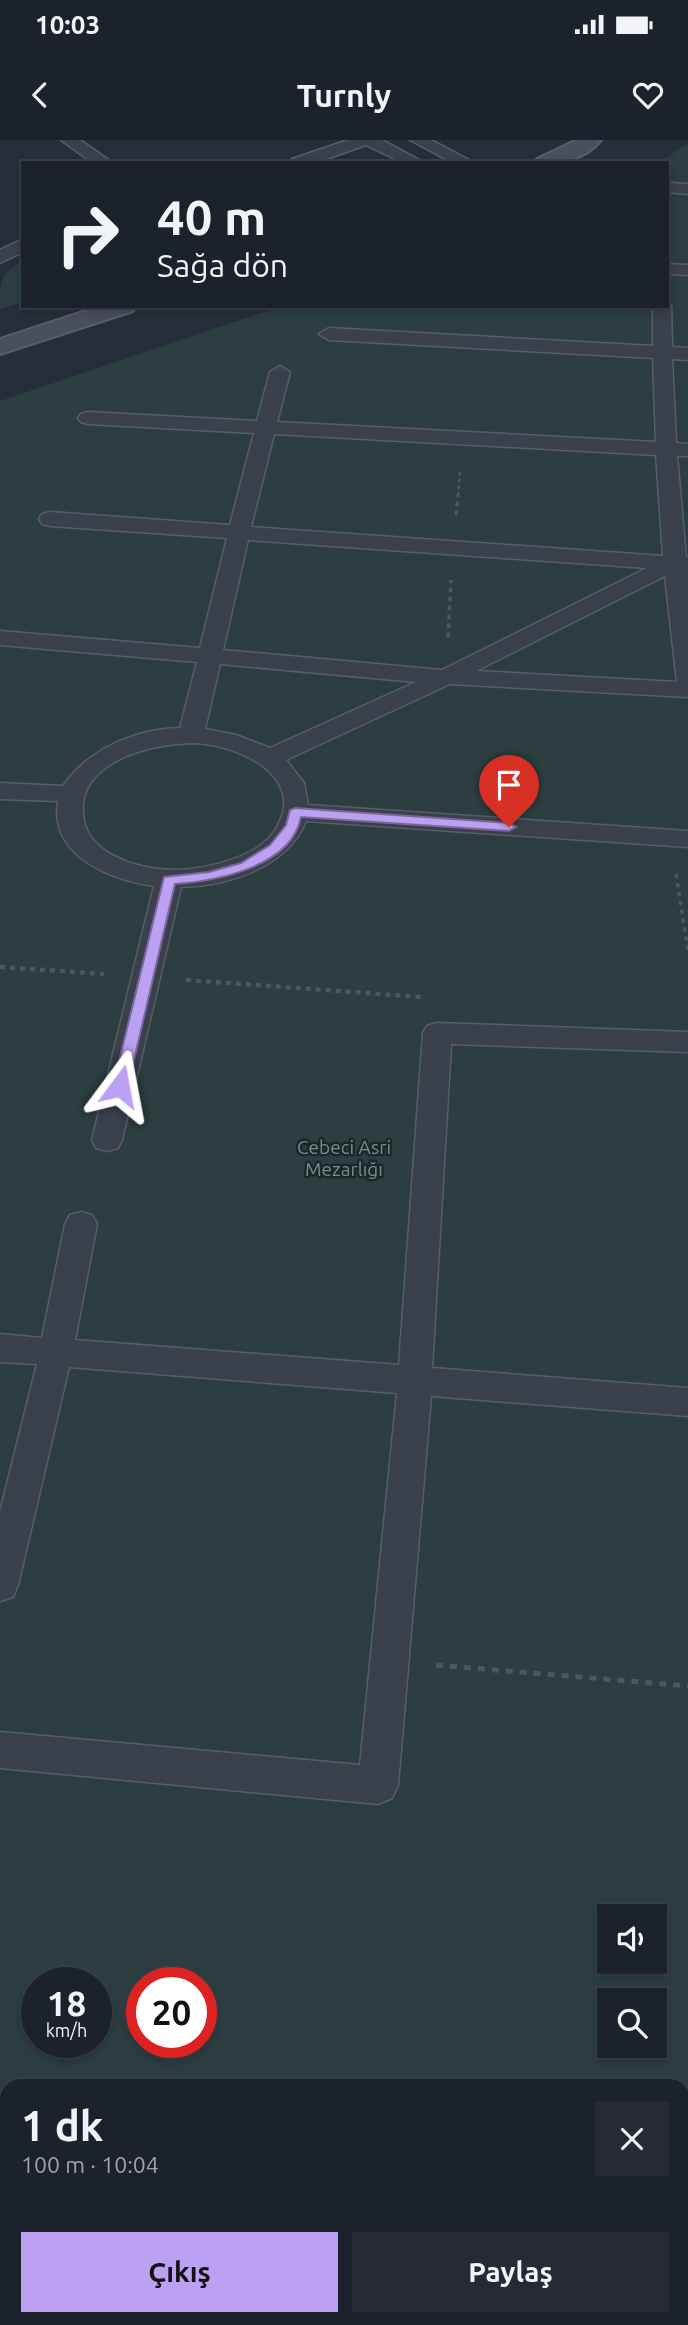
<!DOCTYPE html>
<html lang="tr">
<head>
<meta charset="utf-8">
<style>
	body { margin:0; font-family:Ubuntu,sans-serif; background:#252a34; color:#f1f3f6; height:100vh; display:flex; flex-direction:column; font-size:26px; white-space:nowrap }
	* { box-sizing:border-box; margin:0 }
	p { font-size:23px; color:#a0a4a9 }
	.icon { flex:none; width:38px; height:38px; fill:none; stroke:currentColor; stroke-width:2; stroke-linecap:round; stroke-linejoin:round }
	.map { position:relative; flex:1; overflow:hidden }
	.side { position:absolute; left:0px; top:1939px; width:690px; height:247px; display:flex; flex-direction:column; background:#1c222c; border-radius:21px 21px 0 0; box-shadow:0 4px 10px #0003,0 0 0 2px #3a3f48 }
	.side>* { flex:none }
	.guide { position:absolute; left:21px; top:21px; width:648px; height:147px; border-radius:0px; box-shadow:0 4px 10px #0003,0 0 0 2px #3a3f48; background:#1c222c; color:#f1f3f6; overflow:hidden }
	.controls { position:absolute; left:597px; top:1764px; display:grid; gap:14px }
	.controls a { display:grid; place-items:center; width:70px; height:70px; border-radius:0px; background:#1c222c; box-shadow:0 4px 10px #0003,0 0 0 2px #3a3f48; font-size:35px }
	.speed { position:absolute; left:21px; top:1827px; display:flex; gap:14px; font-size:35px; font-weight:700; text-align:center }
	.speed>* { display:grid; place-content:center; width:91px; height:91px; border-radius:50%; background:#1c222c; box-shadow:0 4px 10px #0003,0 0 0 2px #3a3f48; line-height:1 }
	.speed small { font-size:18px; font-weight:400 }
	.speed .limit { border:10px solid #d22; background:#fff; color:#111 }
	.pin { position:absolute; display:grid; place-items:center; width:60px; height:60px; color:#fff; margin:-72px -30px; border-radius:50% 50% 50% 0; rotate:-45deg; box-shadow:0 0 7px #0007 }
	.pin .icon { rotate:45deg }
	.me { position:absolute; width:77px; margin:-38px; rotate:13deg; stroke-linejoin:round; filter:drop-shadow(0 0 5px #0008) }
	.turn { display:flex; align-items:center; gap:24px; height:147px; padding:0 21px; font-size:32px }
	.turn .icon { width:91px; height:91px; stroke-width:2.5 }
	.turn b { display:block; font-size:49px; line-height:60px }
	.round { display:grid; place-items:center; flex:none; width:74px; height:74px; border-radius:0px; background:#252a34 }
	.headline { display:flex; align-items:center; justify-content:space-between; height:119px; padding:0 21px }
	h1 { font-size:42px; font-weight:700; line-height:52px }
	.action { display:flex; gap:14px; margin-top:auto; padding:14px 21px }
	.action a { flex:1; height:80px; border-radius:0px; background:#bca0f2; color:#111; font-size:28px; font-weight:700; line-height:80px; text-align:center }
	.action a+a { background:#252a34; color:#f1f3f6 }
	.status { display:flex; justify-content:space-between; align-items:center; height:49px; padding:0 35px; background:#1c222c; direction:ltr }
	.status svg { height:19px; fill:currentColor }
	header { display:flex; justify-content:space-between; align-items:center; height:91px; padding:0 21px; background:#1c222c; font-size:32px; font-weight:700 }
	.map>svg:first-child { display:block }
</style>
</head>
<body>
<div class="status"><b>10:03</b><svg viewBox="0 0 49 12"><path d="M0 12V9h3v3zM5 12V6h3v6zM10 12V3h3v9zM15 12V0h3v12zM26 1h20v11H26zM47 4h2v5h-2z"/></svg></div>
<header><svg class="icon" aria-label="back" viewBox="0 0 24 24"><path d="M15 5l-7 7 7 7"/></svg>Turnly<svg class="icon" aria-label="heart" viewBox="0 0 24 24"><path d="M12 20l-8-8c-3-5 5-10 8-4 3-6 11-1 8 4z"/></svg></header>
<div class="map">
<svg width="688" height="2185" viewBox="0 0 688 2185">
	<rect width="100%" height="100%" fill="#262e3b"/>
	<path fill="#2c3e40" fill-rule="evenodd" d="M 688,3 L 688,2185 L 0,2185 L 0,261 L 281,166 L 667,166 L 667,23 L 659,23 ZM 609,1776 L 654,1776 L 654,1822 L 609,1822 ZM 37,1843 L 96,1843 L 96,1902 L 37,1902 ZM 142,1843 L 201,1843 L 201,1902 L 142,1902 ZM 609,1860 L 654,1860 L 654,1906 L 609,1906 ZM 7,1946 L 682,1946 L 682,2179 L 7,2179 Z
		M 23,121 L 23,162 L 0,169 C 0,141 0,134 23,121 Z"/>
	<g fill="none" stroke-linecap="round" stroke-linejoin="round">
		<g stroke="#585e69" stroke-width="3">
			<path id="lane" d="M 61,0 L 80,0 L 113,23 L 93,23 Z
				M 348,0 L 382,0 L 425,23 L 403,23 L 366,5 L 315,23 L 290,23 L 292,19 Z
				M 410,0 L 431,0 L 475,23 L 453,23 Z
				M 671,43 L 688,44 L 688,54 L 667,52 L 667,44 Z
				M 23,99 L 23,112 L 0,123 L 0,110 Z
				M 667,124 L 688,125 L 688,135 L 667,134 Z
				M 667,162 L 671,166 L 672,207 L 688,208 L 688,220 L 672,219 L 676,303 L 688,304 L 688,316 L 677,316 L 686,417 L 688,417 L 688,557 L 450,544 L 286,620 L 304,643 L 308,665 L 688,691 L 688,707 L 306,681 C 287,728 227,746 181,747 L 122,1000 L 118,1008 L 107,1011 L 96,1008 L 92,1000 L 154,746 C 111,740 49,716 58,661 L 0,659 L 0,643 L 63,646 C 88,609 136,589 180,588 L 197,522 L 0,505 L 0,491 L 200,508 L 227,398 L 50,386 L 42,384 L 39,379 L 42,374 L 50,372 L 230,385 L 254,293 L 88,284 L 81,282 L 78,278 L 81,274 L 88,272 L 257,281 L 270,232 L 280,226 L 290,232 L 277,282 L 656,302 L 653,218 L 329,200 L 319,194 L 329,188 L 653,206 L 653,166 L 667,166 ZM 274,294 L 656,315 L 663,416 L 251,387 ZM 248,400 L 647,428 L 442,530 L 223,510 ZM 665,436 L 677,542 L 476,531 ZM 220,524 L 416,542 L 270,608 L 236,595 L 205,589 ZM 193,603 C 235,604 307,634 277,687 C 261,718 204,730 172,730 C 137,729 84,714 83,672 C 82,662 85,650 91,642 C 113,613 159,604 193,603 Z
				M 437,883 L 688,892 L 688,912 L 451,904 L 432,1228 L 688,1248 L 688,1276 L 431,1256 L 398,1645 L 392,1658 L 378,1664 L 0,1628 L 0,1592 L 360,1625 L 397,1253 L 69,1227 L 18,1445 L 13,1457 L 0,1461 L 0,1372 L 37,1224 L 0,1222 L 0,1194 L 42,1198 L 65,1084 L 70,1075 L 81,1072 L 92,1075 L 97,1084 L 75,1200 L 399,1225 L 423,893 L 427,886 Z"/>
		</g>
		<g stroke="#585e69" stroke-width="4">
			<path id="secondary" d="M 577,0 L 601,0 C 585,21 558,23 534,23 L 537,19 Z
				M 101,166 L 136,166 L 133,171 L 0,214 L 0,199 Z"/>
		</g>
		<path stroke="#4a595d" stroke-width="2.5" stroke-dasharray="3.5 3.5" stroke-linecap="butt" d="M 458,356 L 460,332"/>
		<path stroke="#4a595d" stroke-width="3.5" stroke-dasharray="4.5 4.5" stroke-linecap="butt" d="M 456,375 L 458,355
			M 448,497 L 451,440
			M 676,734 L 688,810"/>
		<path stroke="#4a595d" stroke-width="4.5" stroke-dasharray="5 5" stroke-linecap="butt" d="M 0,827 L 104,834
			M 186,840 L 422,857"/>
		<path stroke="#4a595d" stroke-width="5" stroke-dasharray="7 7" stroke-linecap="butt" d="M 436,1525 L 688,1546"/>
		<use href="#lane" fill="#3a404c" fill-rule="evenodd"/>
		<use href="#secondary" fill="#494f5e" fill-rule="evenodd"/>
	</g>
	<path fill="#bca0f2" stroke="#7a689d" stroke-width="2" d="M 295,668 L 509,683 L 516,687 L 509,691 L 301,677 C 292,727 216,741 175,744 L 128,946 L 120,951 L 115,949 L 113,946 L 164,737 L 209,732 L 241,723 L 270,705 L 286,685 L 290,670 Z"/>
	<g text-anchor="middle" stroke-width="5" stroke-linejoin="round" paint-order="stroke">
		<g font-size="19" fill="#70957b" stroke="#1f2530">
			<text x="344" y="1014">Cebeci Asri<tspan x="344" dy="22">Mezarlığı</tspan></text>
		</g>
	</g>
</svg>
<div class="controls">
<a><svg class="icon" aria-label="sound" viewBox="0 0 24 24"><path d="M4 9h4l5-4v14l-5-4H4zM17 9q2 3 0 6"/></svg></a>
<a><svg class="icon" aria-label="search" viewBox="0 0 24 24"><circle cx="10" cy="10" r="6"/><path d="M15 15l6 6"/></svg></a>
</div>
<div class="speed"><div>18<small>km/h</small></div><div class="limit">20</div></div>
<div class="pin" style="left:509px;top:687px;background:#d93025"><svg class="icon" aria-label="arrive" viewBox="0 0 24 24"><path d="M6 21V4h12l-3 4 3 4H6"/></svg></div>
<svg class="me" style="left:120px;top:946px" viewBox="-20 -20 40 40"><path d="M0-17L14 15 0 8-14 15z" fill="#bca0f2" stroke="#fff" stroke-width="4"/></svg>
<div class="guide">
<div class="turn"><svg class="icon" aria-label="right" viewBox="0 0 24 24"><path d="M7 20v-9h11M14 6l5 5-5 5"/></svg><div><b>40 m</b>Sağa dön</div></div>
</div>
<section class="side">
<div class="headline"><div><h1>1 dk</h1><p>100 m · 10:04</p></div><a class="round"><svg class="icon" aria-label="close" viewBox="0 0 24 24"><path d="M6 6l12 12M18 6L6 18"/></svg></a></div>
<div class="action"><a>Çıkış</a><a>Paylaş</a></div>
</section>
</div>
</body>
</html>
